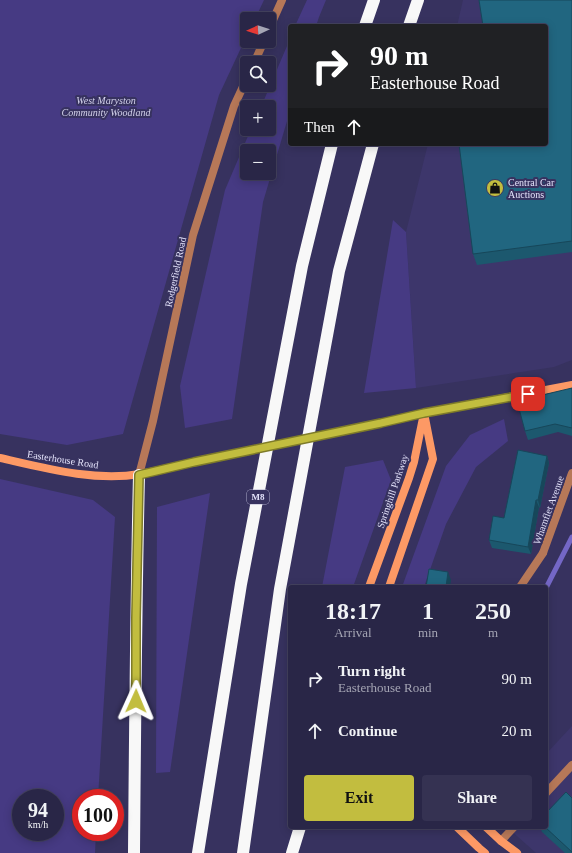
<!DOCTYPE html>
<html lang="en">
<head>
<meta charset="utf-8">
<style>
	body { margin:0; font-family:"Times New Roman",serif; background:#353252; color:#f1f3f6; height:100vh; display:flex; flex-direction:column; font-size:15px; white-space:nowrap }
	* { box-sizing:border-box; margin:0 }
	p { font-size:13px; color:#a5a5b4 }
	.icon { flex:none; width:22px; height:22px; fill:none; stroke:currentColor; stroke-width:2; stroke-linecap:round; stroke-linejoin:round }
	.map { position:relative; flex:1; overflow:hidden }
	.sheet { position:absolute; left:288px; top:585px; width:260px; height:244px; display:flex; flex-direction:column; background:#292647; border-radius:4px; box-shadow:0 2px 10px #0003,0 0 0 1px #454360 }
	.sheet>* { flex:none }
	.banner { position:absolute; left:288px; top:24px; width:260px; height:122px; border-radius:4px; box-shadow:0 2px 10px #0003,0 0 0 1px #454360; background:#202124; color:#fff; overflow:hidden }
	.needle { width:26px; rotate:266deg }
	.controls { position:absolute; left:240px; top:12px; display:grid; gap:8px }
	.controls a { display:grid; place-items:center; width:36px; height:36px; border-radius:4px; background:#292647; box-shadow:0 2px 10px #0003,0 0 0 1px #454360; font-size:20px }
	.speed { position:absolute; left:12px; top:789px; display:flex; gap:8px; font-size:20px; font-weight:700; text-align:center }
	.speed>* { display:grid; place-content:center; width:52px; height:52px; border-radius:50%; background:#292647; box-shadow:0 2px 10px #0003,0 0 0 1px #454360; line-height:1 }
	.speed small { font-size:10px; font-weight:400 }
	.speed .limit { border:6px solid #d22; background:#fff; color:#111 }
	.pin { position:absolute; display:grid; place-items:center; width:34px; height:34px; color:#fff; margin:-17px; border-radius:8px; box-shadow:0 2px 6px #0006 }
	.me { position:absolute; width:44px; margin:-22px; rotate:1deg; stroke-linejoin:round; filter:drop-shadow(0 0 3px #0008) }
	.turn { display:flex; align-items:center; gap:14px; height:84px; padding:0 16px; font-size:18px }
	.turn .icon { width:52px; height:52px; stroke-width:2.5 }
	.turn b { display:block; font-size:28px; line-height:34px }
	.then { display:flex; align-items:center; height:38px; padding:0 16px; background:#0003; gap:8px; font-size:15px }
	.eta { display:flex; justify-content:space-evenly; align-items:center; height:68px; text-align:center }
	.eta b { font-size:24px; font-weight:700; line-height:28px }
	.button { display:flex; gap:8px; margin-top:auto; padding:8px 16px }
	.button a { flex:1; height:46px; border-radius:4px; background:#c2bd3f; color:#111; font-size:16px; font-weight:700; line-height:46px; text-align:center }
	.button a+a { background:#353252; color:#f1f3f6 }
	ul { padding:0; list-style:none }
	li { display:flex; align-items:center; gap:12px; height:52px; padding:0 16px }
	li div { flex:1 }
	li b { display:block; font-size:15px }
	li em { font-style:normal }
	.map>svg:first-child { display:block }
</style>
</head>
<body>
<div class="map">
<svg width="572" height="853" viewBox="0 0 572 853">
	<rect width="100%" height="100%" fill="#37325f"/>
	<path fill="#3d366b" d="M 463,0 L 572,0 L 572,360 L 554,367 L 416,388 L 406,232 L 428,144 L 546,144 L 546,26 L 457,26 Z
		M 572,726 L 572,853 L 536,853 L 507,827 L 546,827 L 546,754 Z"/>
	<path fill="#463a83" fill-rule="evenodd" d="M 0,0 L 264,0 L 255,19 L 247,19 L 247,35 L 219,95 L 123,434 L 67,445 L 0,434 Z
		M 307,0 L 326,0 L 319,17 L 316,26 L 295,26 Z
		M 290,39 L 290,111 L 263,202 L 232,419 L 185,428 L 180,386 L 225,190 L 251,129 L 269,129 L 269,107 L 261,107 ZM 247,151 L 269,151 L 269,173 L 247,173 Z
		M 393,220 L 406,232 L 416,388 L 364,393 Z
		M 504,419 L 508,441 L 476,467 L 446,524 L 424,587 L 402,587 L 446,466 L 470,435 Z
		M 383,460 L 391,480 L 353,587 L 322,587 L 345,467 Z
		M 0,479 L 93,500 L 115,517 L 98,798 L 81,798 L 81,832 L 96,832 L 95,853 L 0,853 ZM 21,798 L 55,798 L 55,832 L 21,832 Z
		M 210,493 L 170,772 L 156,773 L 157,507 Z"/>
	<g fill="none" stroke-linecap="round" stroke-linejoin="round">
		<path stroke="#7467c6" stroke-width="5" d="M 546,588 L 572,537"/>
		<path stroke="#b77858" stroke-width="8" d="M 269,29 L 282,0
			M 254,63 L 264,41
			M 139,475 L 153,421 L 193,235 L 234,106 L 247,78
			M 520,587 L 543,553
			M 546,793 L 572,765
			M 501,841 L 514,827"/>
		<path stroke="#b77858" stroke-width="8" d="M 543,553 L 572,473"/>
		<path stroke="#fd9965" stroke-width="8" d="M 381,423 L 424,413 L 572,385
			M 0,458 C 44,468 95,482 140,474 C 158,471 176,466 194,462
			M 369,587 L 409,478 L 414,462 L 424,413
			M 389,587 L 433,459 L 425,418
			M 457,827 L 479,848 L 485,853
			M 486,827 L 501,841 L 517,853"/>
		<path stroke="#f8f8f8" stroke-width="12" d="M 365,26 L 374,0
			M 409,26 L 418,0
			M 134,853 C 135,727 136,601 139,475
			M 198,853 L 241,584 L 302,266 L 332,144
			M 243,853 L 280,589 L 339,271 L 373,144
			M 292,853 L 300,827"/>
		<path stroke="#fd9965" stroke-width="8" d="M 194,462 L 381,423"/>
	</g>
	<path fill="#1c586e" d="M 572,0 L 572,252 L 477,265 L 473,254 L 546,144 Z
		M 572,388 L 572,436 L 558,432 L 528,440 L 525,431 Z
		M 547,456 L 549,463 L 540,508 L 539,507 L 531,554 L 492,548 L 489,540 Z
		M 572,798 L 572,853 L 565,853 L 542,832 L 540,827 L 546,827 Z"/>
	<path fill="#17475a" d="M 547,456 L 549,463 L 540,508 L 538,500 Z
		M 536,500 L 539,507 L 531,554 L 528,547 Z
		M 448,572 L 451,580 L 450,587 L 446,587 Z"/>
	<path fill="#216680" stroke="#17475a" d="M 479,0 L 572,0 L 572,241 L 473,254 L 459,144 L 546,144 L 546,26 L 483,26 Z
		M 572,388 L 572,428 L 555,424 L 525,431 L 517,401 Z
		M 518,450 L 547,456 L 538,500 L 536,500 L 528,547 L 489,540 L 493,516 L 504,518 Z
		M 429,569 L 448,572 L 446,587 L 426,587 Z
		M 566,792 L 572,798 L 572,852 L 545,827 L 546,827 L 546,813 Z"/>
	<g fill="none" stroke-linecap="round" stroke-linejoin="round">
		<g stroke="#7e7b29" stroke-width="10">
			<path id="route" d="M 136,701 L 136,618 L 139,475 L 194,462 L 381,423 L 424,413 L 528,394"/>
		</g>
		<use href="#route" stroke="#c2bd3f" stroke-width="7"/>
	</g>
	<defs>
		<g id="shop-disc" transform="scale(0.9)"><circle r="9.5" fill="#c2bd3f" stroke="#37325f"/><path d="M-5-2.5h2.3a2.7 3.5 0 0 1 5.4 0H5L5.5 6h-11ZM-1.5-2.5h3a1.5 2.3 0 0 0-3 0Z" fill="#111"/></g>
	</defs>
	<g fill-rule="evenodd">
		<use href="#shop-disc" x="495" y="188"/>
	</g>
	<g text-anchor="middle" stroke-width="4" stroke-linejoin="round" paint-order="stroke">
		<rect fill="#37325f" stroke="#b0aecc" stroke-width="1" x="247" y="490" width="22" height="14" rx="3"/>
		<g font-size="9" font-weight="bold" fill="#e4e3fb">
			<text x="258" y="500">M8</text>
		</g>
		<g font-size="10" font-style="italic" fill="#d3d2eb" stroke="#37325f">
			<text x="106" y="104">West Maryston<tspan x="106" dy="12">Community Woodland</tspan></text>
		</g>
		<g font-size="10" fill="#e4e3fb" stroke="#37325f" text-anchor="start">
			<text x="508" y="186">Central Car<tspan x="508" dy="12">Auctions</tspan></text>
		</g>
		<g font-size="10" fill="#e4e3fb" stroke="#37325f">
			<text transform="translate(175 272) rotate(-78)" y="4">Rodgerfield Road</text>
			<text transform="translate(63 459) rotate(9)" y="4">Easterhouse Road</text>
			<text transform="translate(392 491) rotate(-71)" y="4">Springhill Parkway</text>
			<text transform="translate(548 510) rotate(-70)" y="4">Whamflet Avenue</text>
		</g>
	</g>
</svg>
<div class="controls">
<a><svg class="needle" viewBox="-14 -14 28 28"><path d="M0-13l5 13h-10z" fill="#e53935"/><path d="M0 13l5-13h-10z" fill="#a5a5b4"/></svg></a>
<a><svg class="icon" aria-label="search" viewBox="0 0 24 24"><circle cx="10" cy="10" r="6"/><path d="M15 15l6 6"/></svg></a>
<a>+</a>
<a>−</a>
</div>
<div class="speed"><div>94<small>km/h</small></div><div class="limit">100</div></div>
<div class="pin" style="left:528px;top:394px;background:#d93025"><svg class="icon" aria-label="arrive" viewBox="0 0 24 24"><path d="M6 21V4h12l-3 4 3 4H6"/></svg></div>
<svg class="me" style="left:136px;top:701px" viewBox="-20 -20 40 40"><path d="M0-17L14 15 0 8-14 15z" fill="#c2bd3f" stroke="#fff" stroke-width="4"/></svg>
<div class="banner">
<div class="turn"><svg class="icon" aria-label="right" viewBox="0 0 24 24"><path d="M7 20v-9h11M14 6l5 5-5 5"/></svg><div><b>90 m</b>Easterhouse Road</div></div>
<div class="then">Then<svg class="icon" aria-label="ahead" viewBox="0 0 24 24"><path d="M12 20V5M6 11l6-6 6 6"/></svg></div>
</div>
<section class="sheet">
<div class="eta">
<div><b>18:17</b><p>Arrival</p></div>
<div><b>1</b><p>min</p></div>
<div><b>250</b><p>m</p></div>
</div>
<ul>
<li><svg class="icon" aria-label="right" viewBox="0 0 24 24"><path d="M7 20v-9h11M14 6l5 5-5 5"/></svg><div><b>Turn right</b><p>Easterhouse Road</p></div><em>90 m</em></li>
<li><svg class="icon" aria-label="ahead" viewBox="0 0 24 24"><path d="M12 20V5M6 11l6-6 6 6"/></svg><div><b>Continue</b></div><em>20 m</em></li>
</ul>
<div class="button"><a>Exit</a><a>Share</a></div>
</section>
</div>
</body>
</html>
